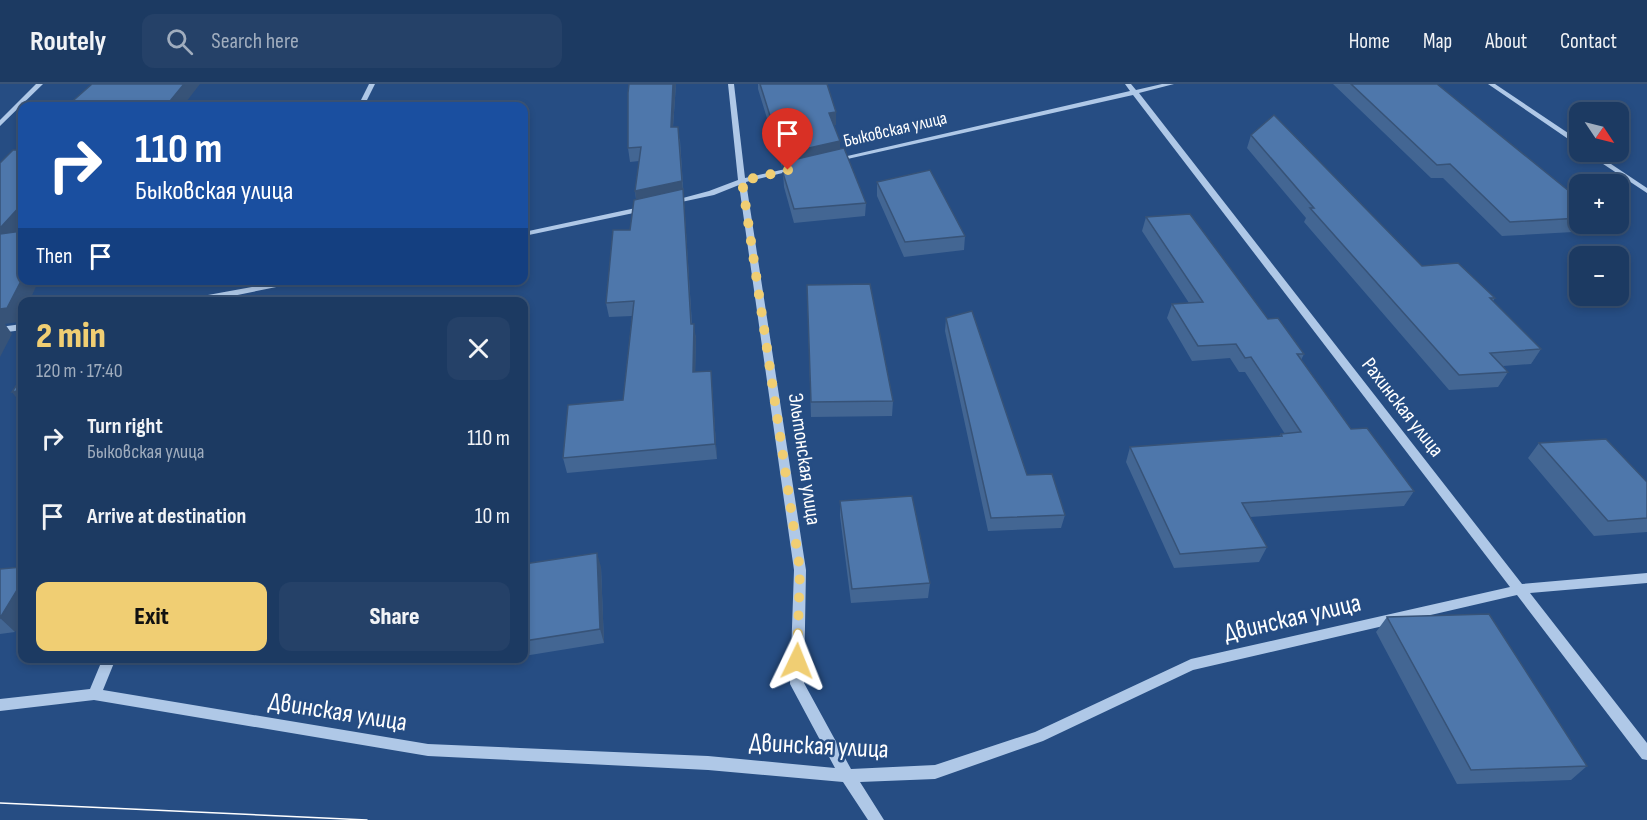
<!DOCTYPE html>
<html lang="en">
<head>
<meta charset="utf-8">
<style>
	body { margin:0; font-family:"Sofia Sans Condensed",sans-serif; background:#254168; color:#f1f3f6; height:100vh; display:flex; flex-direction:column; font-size:22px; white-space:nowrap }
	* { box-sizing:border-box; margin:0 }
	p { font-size:20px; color:#a0adbe }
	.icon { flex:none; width:33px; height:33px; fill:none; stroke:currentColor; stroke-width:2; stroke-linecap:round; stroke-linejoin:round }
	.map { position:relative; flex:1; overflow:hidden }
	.drawer { position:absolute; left:18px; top:213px; width:510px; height:366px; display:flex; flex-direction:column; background:#1c3a62; border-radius:12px; box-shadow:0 3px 9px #0003,0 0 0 2px #3a5477 }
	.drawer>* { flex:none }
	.hud { position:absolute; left:18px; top:18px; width:510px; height:183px; border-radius:12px; box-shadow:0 3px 9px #0003,0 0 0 2px #3a5477; background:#1a4fa0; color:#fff; overflow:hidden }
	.needle { width:39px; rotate:125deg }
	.controls { position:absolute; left:1569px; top:18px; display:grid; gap:12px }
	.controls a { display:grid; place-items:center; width:60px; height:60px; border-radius:12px; background:#1c3a62; box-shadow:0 3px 9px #0003,0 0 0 2px #3a5477; font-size:30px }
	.pin { position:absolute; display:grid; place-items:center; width:51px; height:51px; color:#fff; margin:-62px -26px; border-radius:50% 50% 50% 0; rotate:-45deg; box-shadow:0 0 6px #0007 }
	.pin .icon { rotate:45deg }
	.me { position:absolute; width:66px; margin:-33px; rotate:2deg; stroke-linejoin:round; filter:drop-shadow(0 0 4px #0008) }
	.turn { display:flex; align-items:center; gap:21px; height:126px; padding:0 18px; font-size:27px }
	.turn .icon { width:78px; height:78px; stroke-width:2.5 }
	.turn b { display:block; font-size:42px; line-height:51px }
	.then { display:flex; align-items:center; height:57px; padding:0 18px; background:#0003; gap:12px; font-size:22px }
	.round { display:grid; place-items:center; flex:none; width:63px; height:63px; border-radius:12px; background:#254168 }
	.head { display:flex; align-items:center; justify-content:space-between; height:102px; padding:0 18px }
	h1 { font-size:36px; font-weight:800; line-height:45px; color:#f0ce73 }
	.cta { display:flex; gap:12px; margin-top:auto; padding:12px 18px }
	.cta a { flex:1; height:69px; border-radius:12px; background:#f0ce73; color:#111; font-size:24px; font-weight:800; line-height:69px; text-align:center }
	.cta a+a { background:#254168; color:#f1f3f6 }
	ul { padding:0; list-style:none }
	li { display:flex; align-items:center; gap:18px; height:78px; padding:0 18px }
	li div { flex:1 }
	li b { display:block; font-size:22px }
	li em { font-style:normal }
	header { display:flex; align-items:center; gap:36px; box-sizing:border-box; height:84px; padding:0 30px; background:#1c3a62; border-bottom:2px solid #3a5477 }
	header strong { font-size:28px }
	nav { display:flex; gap:33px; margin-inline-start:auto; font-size:21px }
	.search { width:420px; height:54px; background:#254168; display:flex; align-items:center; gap:15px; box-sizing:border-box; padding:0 21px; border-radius:12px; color:#a0adbe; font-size:22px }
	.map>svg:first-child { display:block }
</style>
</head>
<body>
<header>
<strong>Routely</strong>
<div class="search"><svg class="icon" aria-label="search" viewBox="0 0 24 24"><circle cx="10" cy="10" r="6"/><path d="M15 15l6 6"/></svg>Search here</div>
<nav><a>Home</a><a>Map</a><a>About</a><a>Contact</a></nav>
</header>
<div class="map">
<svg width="1647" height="736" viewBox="0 0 1647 736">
	<rect width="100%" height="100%" fill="#264d83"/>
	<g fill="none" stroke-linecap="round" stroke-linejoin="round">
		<path fill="#afc8e7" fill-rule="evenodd" d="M 36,0 L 43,0 L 0,42 L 0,36 Z
			M 369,0 L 375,0 L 364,22 L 358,22 Z
			M 728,0 L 734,0 L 745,94 L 799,82 L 803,84 L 746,98 L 806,486 L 804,599 L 851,685 L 935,681 L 1035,648 L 1191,575 L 1510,503 L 1133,11 L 834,78 L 830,76 L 1130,7 L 1125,0 L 1131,0 L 1136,6 L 1162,0 L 1174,0 L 1139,9 L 1522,500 L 1647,489 L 1647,499 L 1530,509 L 1647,659 L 1647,676 L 1642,675 L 1517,511 L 1193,586 L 1043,657 L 935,695 L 860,698 L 884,736 L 868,736 L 843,698 L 708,686 L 428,672 L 94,616 L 0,627 L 0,615 L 90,605 L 103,574 L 116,574 L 103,606 L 428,660 L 708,672 L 835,684 L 790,600 L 794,486 L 739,101 L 714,111 L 672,120 L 668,118 L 709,107 L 738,96 Z
			M 1488,0 L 1495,0 L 1580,57 L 1580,63 Z
			M 1585,68 L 1593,68 L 1647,104 L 1647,109 Z
			M 645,122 L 649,124 L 648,126 L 524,152 L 524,148 Z
			M 290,196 L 311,196 L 203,218 L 182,218 L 186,215 Z
			M 22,240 L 22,246 L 0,249 L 0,243 Z"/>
		<path stroke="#fff" stroke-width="1.5" d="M 0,719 L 367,736"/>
	</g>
	<path fill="#436693" d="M 629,0 L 676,0 L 673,43 L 680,56 L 692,240 L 696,254 L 695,288 L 711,287 L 717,375 L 567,389 L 563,374 L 623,316 L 632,232 L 609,233 L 606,219 L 630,146 L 636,115 L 635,107 L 639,77 L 630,78 L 628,64 Z
		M 758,0 L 827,0 L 836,28 L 836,41 L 834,41 L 840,65 L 866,119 L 865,132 L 794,139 L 784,103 L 783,89 L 785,89 L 785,83 L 782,83 L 758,5 Z
		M 1333,0 L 1437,0 L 1580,116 L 1580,140 L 1596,140 L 1591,147 L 1502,152 L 1443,94 L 1431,94 Z
		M 1251,51 L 1422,182 L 1495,214 L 1493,217 L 1541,265 L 1531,280 L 1503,282 L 1508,288 L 1498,303 L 1449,306 L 1304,138 L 1306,134 L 1247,64 Z
		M 877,98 L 965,152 L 964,166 L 904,173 L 877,112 Z
		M 1146,133 L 1268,235 L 1304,270 L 1301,276 L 1351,345 L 1414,407 L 1404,422 L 1250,433 L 1267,463 L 1259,478 L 1174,484 L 1126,378 L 1130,363 L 1279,352 L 1281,350 L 1285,350 L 1245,288 L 1239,288 L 1230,274 L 1192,277 L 1167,234 L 1172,220 L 1189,219 L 1142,147 Z
		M 807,201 L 893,317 L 892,332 L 811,333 Z
		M 946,234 L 1027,391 L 1065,431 L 1061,444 L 988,447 L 945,247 Z
		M 1539,359 L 1647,398 L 1647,448 L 1594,452 L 1528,374 Z
		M 840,417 L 930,499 L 928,514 L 851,519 L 840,432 Z
		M 524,480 L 601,483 L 604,559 L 524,572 Z
		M 0,485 L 15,548 L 0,550 Z
		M 1387,533 L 1587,682 L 1571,696 L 1457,700 L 1376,548 Z
		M 474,574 L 511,574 L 477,580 Z"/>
	<path fill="#375378" d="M 184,0 L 200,0 L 183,22 L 166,22 Z
		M 673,0 L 676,0 L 672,56 L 671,43 Z
		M 836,28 L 836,41 L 829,42 L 829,29 Z
		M 678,43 L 684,119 L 692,255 L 637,121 L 635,107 Z
		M 840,57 L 840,70 L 784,78 L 785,83 L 782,83 L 782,70 Z
		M 22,120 L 22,144 L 4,165 L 0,160 L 0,144 Z
		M 22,195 L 22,196 L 39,196 L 29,218 L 22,218 L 22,229 L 18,238 L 5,240 L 12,250 L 0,273 L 0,225 Z
		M 694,240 L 696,254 L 695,303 L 693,288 Z
		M 711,287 L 712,301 L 717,375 L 715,360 Z
		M 22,306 L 22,321 L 12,308 Z
		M 597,469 L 601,483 L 604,559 L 600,545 Z
		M 22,498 L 22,537 L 15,548 L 0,534 Z"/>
	<path fill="#4e77ab" stroke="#375378" stroke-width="1.5" d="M 92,0 L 184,0 L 166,22 L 67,22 Z
		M 629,0 L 673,0 L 671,43 L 678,43 L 682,97 L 635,107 L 641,63 L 628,64 L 628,9 Z
		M 760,0 L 827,0 L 836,28 L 829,29 L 840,57 L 782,70 Z
		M 1351,0 L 1437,0 L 1580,116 L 1580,134 L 1510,138 L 1450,80 L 1437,81 Z
		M 1274,31 L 1422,182 L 1458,179 L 1495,214 L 1490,214 L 1541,265 L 1490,269 L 1508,288 L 1459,291 L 1310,124 L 1314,124 L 1251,51 Z
		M 22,62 L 22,120 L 0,144 L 0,79 L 13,66 L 18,66 Z
		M 844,64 L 866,119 L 794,125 L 783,89 L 788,89 L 784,78 Z
		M 930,86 L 965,152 L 905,158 L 877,98 Z
		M 683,105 L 691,240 L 694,240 L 693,288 L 711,287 L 715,360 L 563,374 L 568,321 L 623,316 L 634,217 L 606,219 L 613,146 L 630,146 L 634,116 Z
		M 1190,130 L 1268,235 L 1278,234 L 1304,270 L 1297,270 L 1351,345 L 1367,344 L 1414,407 L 1242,419 L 1267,463 L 1180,470 L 1130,363 L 1282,352 L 1281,350 L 1301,348 L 1251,273 L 1245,274 L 1236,260 L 1198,262 L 1172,220 L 1203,218 L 1146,133 Z
		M 22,147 L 22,195 L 7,224 L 0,225 L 0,150 Z
		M 870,200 L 893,317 L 811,318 L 807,201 Z
		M 972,227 L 1027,391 L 1052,390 L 1065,431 L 991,434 L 946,234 Z
		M 22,293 L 22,306 L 12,308 Z
		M 1606,355 L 1647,398 L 1647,434 L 1608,437 L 1539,359 Z
		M 912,412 L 930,499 L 852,505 L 840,417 Z
		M 597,469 L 600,545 L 524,557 L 524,480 Z
		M 22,483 L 22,498 L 0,534 L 0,485 Z
		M 1489,530 L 1587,682 L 1471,686 L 1387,533 Z"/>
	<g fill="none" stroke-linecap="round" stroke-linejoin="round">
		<path stroke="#f0ce73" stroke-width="10" stroke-dasharray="0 18" d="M 788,86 L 742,97 L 800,486 L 797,577"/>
	</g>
	<g text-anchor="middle" stroke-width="5" stroke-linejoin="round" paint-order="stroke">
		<g font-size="18" fill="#fff" stroke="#264d83">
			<text transform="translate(895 45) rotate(-13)" y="6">Быковская улица</text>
		</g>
		<g font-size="21" fill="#fff" stroke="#264d83">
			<text transform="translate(1403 323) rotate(52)" y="7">Рахинская улица</text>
			<text transform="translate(805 375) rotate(82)" y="7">Эльтонская улица</text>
		</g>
		<g font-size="26" fill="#fff" stroke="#264d83">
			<text transform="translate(1292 533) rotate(-13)" y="9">Двинская улица</text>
			<text transform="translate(338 627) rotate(9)" y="9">Двинская улица</text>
			<text transform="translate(819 661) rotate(3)" y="9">Двинская улица</text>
		</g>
	</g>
</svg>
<div class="controls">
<a><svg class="needle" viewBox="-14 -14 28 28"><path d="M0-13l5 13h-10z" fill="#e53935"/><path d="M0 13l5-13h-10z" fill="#a0adbe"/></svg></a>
<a>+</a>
<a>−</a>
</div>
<div class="pin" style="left:788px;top:86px;background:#d93025"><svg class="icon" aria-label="arrive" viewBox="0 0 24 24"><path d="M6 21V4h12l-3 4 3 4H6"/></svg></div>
<svg class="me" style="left:797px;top:577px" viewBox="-20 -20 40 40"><path d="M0-17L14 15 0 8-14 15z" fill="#f0ce73" stroke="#fff" stroke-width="4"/></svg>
<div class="hud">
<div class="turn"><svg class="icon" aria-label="right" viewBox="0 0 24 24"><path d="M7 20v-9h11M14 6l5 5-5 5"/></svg><div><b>110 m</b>Быковская улица</div></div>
<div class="then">Then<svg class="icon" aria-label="arrive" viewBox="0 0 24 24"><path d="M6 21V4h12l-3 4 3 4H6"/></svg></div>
</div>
<section class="drawer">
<div class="head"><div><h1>2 min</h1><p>120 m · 17:40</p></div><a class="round"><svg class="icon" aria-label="close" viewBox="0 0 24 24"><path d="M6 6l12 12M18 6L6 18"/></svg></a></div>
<ul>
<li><svg class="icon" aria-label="right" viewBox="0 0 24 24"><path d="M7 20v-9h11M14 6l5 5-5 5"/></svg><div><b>Turn right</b><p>Быковская улица</p></div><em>110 m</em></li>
<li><svg class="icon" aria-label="arrive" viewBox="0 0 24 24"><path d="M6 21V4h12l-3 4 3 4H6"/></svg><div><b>Arrive at destination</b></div><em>10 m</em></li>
</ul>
<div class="cta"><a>Exit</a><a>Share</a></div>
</section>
</div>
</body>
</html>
